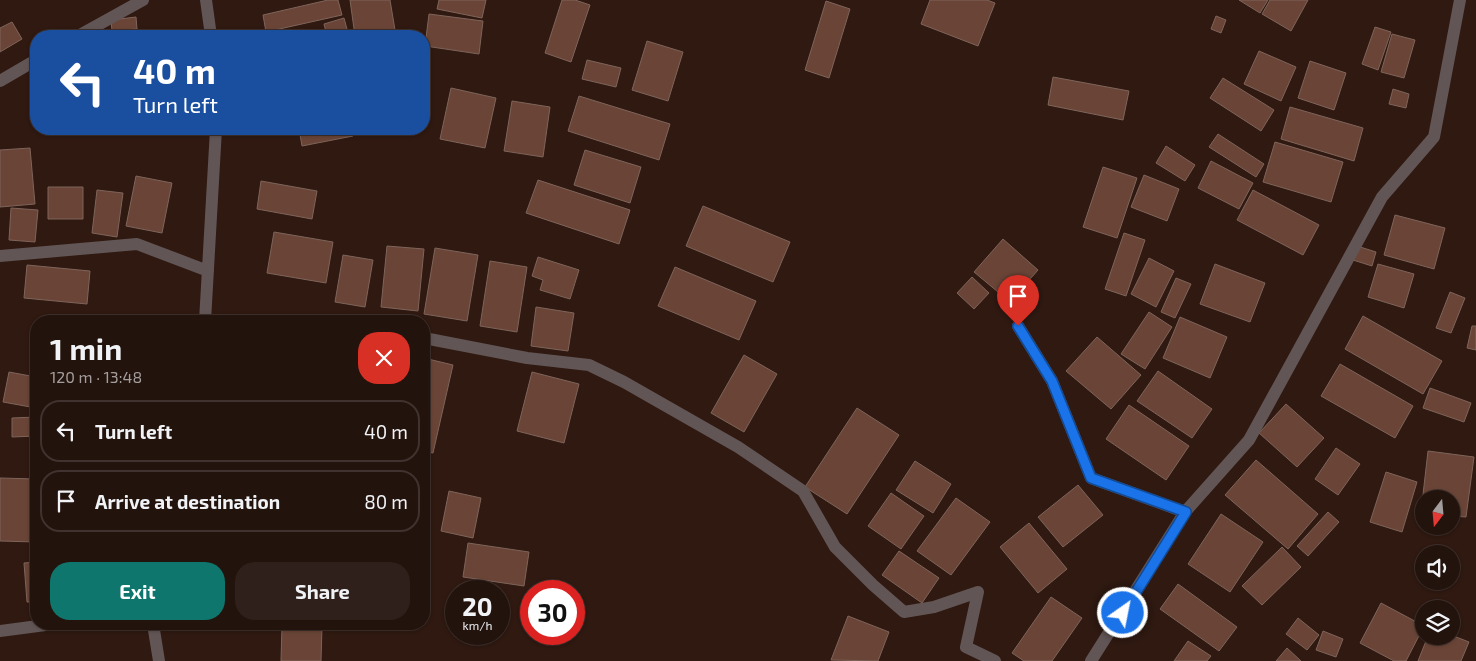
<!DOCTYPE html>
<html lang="en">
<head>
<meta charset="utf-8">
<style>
	body { margin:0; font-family:"Exo 2",sans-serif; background:#2f201b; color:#f1f3f6; height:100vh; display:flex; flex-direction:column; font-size:19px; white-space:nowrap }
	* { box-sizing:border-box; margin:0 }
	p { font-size:16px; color:#a39e9d }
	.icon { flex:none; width:28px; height:28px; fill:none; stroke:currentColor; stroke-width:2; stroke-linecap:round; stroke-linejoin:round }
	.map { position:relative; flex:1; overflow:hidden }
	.details { position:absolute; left:30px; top:315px; width:400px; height:315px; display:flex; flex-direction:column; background:#23130d; border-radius:20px; box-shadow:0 1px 4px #0004,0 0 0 1px #40322e }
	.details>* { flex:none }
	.banner { position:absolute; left:30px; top:30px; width:400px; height:105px; border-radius:20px; box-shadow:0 1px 4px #0004,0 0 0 1px #40322e; background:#1a4fa0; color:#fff; overflow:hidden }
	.needle { width:32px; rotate:196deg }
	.tools { position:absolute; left:1415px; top:490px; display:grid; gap:10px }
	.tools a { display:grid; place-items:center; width:45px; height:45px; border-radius:50%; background:#23130d; box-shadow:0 1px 4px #0004,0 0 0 1px #40322e; font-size:25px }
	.speed { position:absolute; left:445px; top:580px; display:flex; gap:10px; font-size:25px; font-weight:700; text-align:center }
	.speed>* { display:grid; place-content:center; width:65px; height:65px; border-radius:50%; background:#23130d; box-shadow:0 1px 4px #0004,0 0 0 1px #40322e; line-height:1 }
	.speed small { font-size:12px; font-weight:400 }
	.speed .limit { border:8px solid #d22; background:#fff; color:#111 }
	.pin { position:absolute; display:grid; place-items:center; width:42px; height:42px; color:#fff; margin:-51px -21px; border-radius:50% 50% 50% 0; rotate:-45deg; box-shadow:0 0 5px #0007 }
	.pin .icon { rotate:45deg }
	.me { position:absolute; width:55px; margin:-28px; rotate:33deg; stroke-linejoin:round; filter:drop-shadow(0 0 4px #0008) }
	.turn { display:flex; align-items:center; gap:18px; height:105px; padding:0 20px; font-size:22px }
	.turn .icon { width:65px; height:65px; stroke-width:2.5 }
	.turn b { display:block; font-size:35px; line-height:42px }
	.round { display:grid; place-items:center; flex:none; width:52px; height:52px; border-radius:20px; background:#2f201b }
	.summary { display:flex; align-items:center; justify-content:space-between; height:85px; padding:0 20px }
	h1 { font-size:30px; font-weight:700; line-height:38px }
	.primary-button { display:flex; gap:10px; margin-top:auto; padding:10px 20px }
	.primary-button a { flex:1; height:58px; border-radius:20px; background:#0f766e; color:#fff; font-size:20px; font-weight:700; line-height:58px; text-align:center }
	.primary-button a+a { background:#2f201b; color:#f1f3f6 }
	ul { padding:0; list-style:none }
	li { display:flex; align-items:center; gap:15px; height:62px; margin:0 10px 8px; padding:0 10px; border:2px solid #40322e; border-radius:20px }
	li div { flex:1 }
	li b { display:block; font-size:19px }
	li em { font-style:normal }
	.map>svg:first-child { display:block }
</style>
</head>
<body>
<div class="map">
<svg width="1476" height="661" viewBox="0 0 1476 661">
	<rect width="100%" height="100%" fill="#2f1911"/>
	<path fill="#6a4537" stroke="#7e645a" d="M 328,0 L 338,0 L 342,15 L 266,32 L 263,15 Z
		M 350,0 L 390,0 L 396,36 L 355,36 Z
		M 439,0 L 486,0 L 482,18 L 437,9 Z
		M 562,0 L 575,0 L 590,5 L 571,62 L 545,53 Z
		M 930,0 L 987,0 L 995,3 L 978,46 L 921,24 Z
		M 1239,0 L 1268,0 L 1260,13 Z
		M 1270,0 L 1308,0 L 1291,31 L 1262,14 Z
		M 826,1 L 850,9 L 829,78 L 805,70 Z
		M 429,14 L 483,21 L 479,54 L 425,46 Z
		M 1216,16 L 1226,20 L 1221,33 L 1211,29 Z
		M 136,17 L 137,29 L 112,31 L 111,20 Z
		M 344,18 L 348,33 L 327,36 L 324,24 Z
		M 12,22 L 22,39 L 0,52 L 0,28 Z
		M 1375,27 L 1391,32 L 1378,70 L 1362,64 Z
		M 1392,34 L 1415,40 L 1404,78 L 1381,72 Z
		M 647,41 L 683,52 L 668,101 L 632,90 Z
		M 1259,51 L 1296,67 L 1281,101 L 1244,84 Z
		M 587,60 L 621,68 L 616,87 L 582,79 Z
		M 1310,61 L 1346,73 L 1334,110 L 1298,98 Z
		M 1053,77 L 1129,91 L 1123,120 L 1048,105 Z
		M 1223,78 L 1274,110 L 1261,131 L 1210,98 Z
		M 451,88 L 496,98 L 485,148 L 440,139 Z
		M 1393,89 L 1409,94 L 1406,108 L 1389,104 Z
		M 579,96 L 670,124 L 659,160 L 568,131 Z
		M 512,101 L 550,107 L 543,157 L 504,151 Z
		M 1290,107 L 1363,128 L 1354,161 L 1281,139 Z
		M 299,129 L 352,129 L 353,136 L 302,146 Z
		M 1218,134 L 1264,164 L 1256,177 L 1209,147 Z
		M 1275,142 L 1343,162 L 1331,202 L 1263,182 Z
		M 1166,146 L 1195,165 L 1185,181 L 1156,163 Z
		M 30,148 L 35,204 L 0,207 L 0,150 Z
		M 585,150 L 641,167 L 630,203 L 574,185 Z
		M 1211,161 L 1253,183 L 1239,209 L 1198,188 Z
		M 1103,167 L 1137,178 L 1117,238 L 1083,227 Z
		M 1144,175 L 1179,189 L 1167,221 L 1131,207 Z
		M 136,176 L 172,183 L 162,233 L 126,226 Z
		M 538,180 L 630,210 L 619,244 L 526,213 Z
		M 261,181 L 317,191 L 312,219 L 257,209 Z
		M 48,187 L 83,187 L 83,219 L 48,219 Z
		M 97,190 L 123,193 L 117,237 L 92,233 Z
		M 1253,190 L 1319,225 L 1303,255 L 1237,220 Z
		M 703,206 L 790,242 L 773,282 L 686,246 Z
		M 11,208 L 38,210 L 35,242 L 9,240 Z
		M 1395,215 L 1445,228 L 1434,269 L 1384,255 Z
		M 274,232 L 333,242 L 326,283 L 267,273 Z
		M 1124,233 L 1145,240 L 1126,296 L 1105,289 Z
		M 1003,239 L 1038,270 L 1010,302 L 974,272 Z
		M 387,246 L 424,249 L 418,311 L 381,307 Z
		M 1357,246 L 1376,252 L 1372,266 L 1353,260 Z
		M 435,248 L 478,255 L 467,321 L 424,314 Z
		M 343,255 L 373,260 L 365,307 L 335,302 Z
		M 538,257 L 579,270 L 570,299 L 540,290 L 543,280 L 532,276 Z
		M 1149,258 L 1174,271 L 1156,307 L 1131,294 Z
		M 490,261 L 527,267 L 517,332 L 480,326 Z
		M 1215,264 L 1265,283 L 1250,322 L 1200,304 Z
		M 1378,264 L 1414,274 L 1404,308 L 1368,297 Z
		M 27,265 L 90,271 L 87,304 L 24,298 Z
		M 675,267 L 756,301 L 739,340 L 658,306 Z
		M 972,277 L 989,293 L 974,309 L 957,293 Z
		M 1176,278 L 1191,284 L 1175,318 L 1161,312 Z
		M 1450,292 L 1465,298 L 1451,333 L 1436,328 Z
		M 536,307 L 574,313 L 568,351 L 531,346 Z
		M 1149,312 L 1172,327 L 1145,369 L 1121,354 Z
		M 1363,316 L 1442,361 L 1423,394 L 1345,349 Z
		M 1180,317 L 1227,337 L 1210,378 L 1163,358 Z
		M 1472,326 L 1476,326 L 1476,350 L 1467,348 Z
		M 1097,337 L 1141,375 L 1111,409 L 1066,371 Z
		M 744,355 L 777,374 L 744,432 L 711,413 Z
		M 424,358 L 453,365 L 433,453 L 424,451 Z
		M 1340,364 L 1413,406 L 1395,438 L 1321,396 Z
		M 1158,371 L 1212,409 L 1192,438 L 1137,401 Z
		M 9,372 L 36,377 L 36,408 L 3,402 Z
		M 532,372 L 579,384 L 564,443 L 517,431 Z
		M 1430,388 L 1471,403 L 1464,422 L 1423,408 Z
		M 1286,404 L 1324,438 L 1297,467 L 1259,433 Z
		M 1129,405 L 1189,446 L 1166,480 L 1106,439 Z
		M 857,408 L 899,435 L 847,514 L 805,487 Z
		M 36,417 L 36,436 L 12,437 L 12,418 Z
		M 1336,448 L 1360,464 L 1338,495 L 1315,479 Z
		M 1428,451 L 1474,457 L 1466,517 L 1451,516 L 1451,499 L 1424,499 L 1424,512 L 1421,512 Z
		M 424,453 L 429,455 L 424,475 Z
		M 1256,460 L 1318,514 L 1288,549 L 1225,495 Z
		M 915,461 L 951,484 L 933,513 L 896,490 Z
		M 1386,472 L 1417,482 L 1402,532 L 1370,522 Z
		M 0,478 L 36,479 L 36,542 L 0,541 Z
		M 1078,485 L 1103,515 L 1063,547 L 1038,517 Z
		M 449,491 L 481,498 L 473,538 L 441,531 Z
		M 891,493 L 924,516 L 901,549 L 868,526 Z
		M 956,498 L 990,522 L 951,575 L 917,551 Z
		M 1328,512 L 1339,522 L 1308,556 L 1297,546 Z
		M 1221,514 L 1263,542 L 1230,592 L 1188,564 Z
		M 1029,523 L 1067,569 L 1038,593 L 1000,547 Z
		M 468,543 L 529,552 L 524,586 L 463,577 Z
		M 1282,547 L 1301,567 L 1262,605 L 1242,586 Z
		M 899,551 L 939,578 L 922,603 L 882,575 Z
		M 36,562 L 36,602 L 27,602 L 24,563 Z
		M 1178,584 L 1237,627 L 1219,651 L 1160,609 Z
		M 1051,597 L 1082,618 L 1052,661 L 1024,661 L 1012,653 Z
		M 1381,603 L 1424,626 L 1406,661 L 1394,661 L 1360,643 Z
		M 848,616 L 889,632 L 878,661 L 831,660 Z
		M 1298,618 L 1319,635 L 1307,650 L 1286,634 Z
		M 282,625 L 322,627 L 321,661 L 281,661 Z
		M 1323,631 L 1343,639 L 1336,657 L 1316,650 Z
		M 1451,635 L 1469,642 L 1461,661 L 1418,661 L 1428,636 Z
		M 1188,641 L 1211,656 L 1207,661 L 1174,661 Z
		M 1287,648 L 1301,661 L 1276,661 Z"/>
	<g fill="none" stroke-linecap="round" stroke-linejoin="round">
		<path stroke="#625555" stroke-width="12" d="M 206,0 L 211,36
			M 78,36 L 143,0
			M 0,81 L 36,60
			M 0,256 L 137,244 L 208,271
			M 205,321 L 216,129
			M 1018,326 L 1052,381 L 1091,478 L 1185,512
			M 424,338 L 527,358 L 589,365 L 624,382 L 738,447 L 803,491 L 835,547 L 873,585 L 904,612 L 934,607 L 978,592 L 966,647 L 995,661
			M 153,624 L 159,661
			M 0,631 L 53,624
			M 1091,661 L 1185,512 L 1249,440 L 1382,197 L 1434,137 L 1460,0"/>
	</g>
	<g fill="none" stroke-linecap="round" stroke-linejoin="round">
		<g stroke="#114b97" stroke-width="12">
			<path id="route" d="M 1018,326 L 1052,381 L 1091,478 L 1186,512 L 1123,613"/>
		</g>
		<use href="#route" stroke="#1a73e8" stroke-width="9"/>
	</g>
</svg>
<div class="tools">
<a><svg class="needle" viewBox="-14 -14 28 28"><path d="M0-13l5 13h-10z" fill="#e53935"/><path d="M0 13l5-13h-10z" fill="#a39e9d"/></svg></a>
<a><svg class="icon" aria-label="sound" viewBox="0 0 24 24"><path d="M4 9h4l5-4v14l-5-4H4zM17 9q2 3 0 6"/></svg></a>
<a><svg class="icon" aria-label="layers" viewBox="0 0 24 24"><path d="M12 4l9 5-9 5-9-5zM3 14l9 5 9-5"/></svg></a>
</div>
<div class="speed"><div>20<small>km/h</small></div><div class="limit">30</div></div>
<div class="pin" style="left:1018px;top:326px;background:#d93025"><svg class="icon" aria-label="arrive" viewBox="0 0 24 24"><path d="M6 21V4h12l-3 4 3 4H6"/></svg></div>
<svg class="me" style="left:1123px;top:613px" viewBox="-20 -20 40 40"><circle r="17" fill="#1a73e8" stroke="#fff" stroke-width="3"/><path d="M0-11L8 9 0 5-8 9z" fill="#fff"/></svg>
<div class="banner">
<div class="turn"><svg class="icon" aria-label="left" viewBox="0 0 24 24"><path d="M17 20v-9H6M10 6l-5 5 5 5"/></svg><div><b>40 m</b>Turn left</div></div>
</div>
<section class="details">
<div class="summary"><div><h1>1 min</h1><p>120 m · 13:48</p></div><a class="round" style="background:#d93025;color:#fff"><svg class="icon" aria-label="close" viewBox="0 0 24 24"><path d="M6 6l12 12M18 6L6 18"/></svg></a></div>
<ul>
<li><svg class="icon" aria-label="left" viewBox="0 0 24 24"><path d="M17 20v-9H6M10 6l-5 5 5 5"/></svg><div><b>Turn left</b></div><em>40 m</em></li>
<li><svg class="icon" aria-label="arrive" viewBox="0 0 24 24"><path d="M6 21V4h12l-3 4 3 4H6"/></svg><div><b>Arrive at destination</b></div><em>80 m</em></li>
</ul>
<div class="primary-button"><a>Exit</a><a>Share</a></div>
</section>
</div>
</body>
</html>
